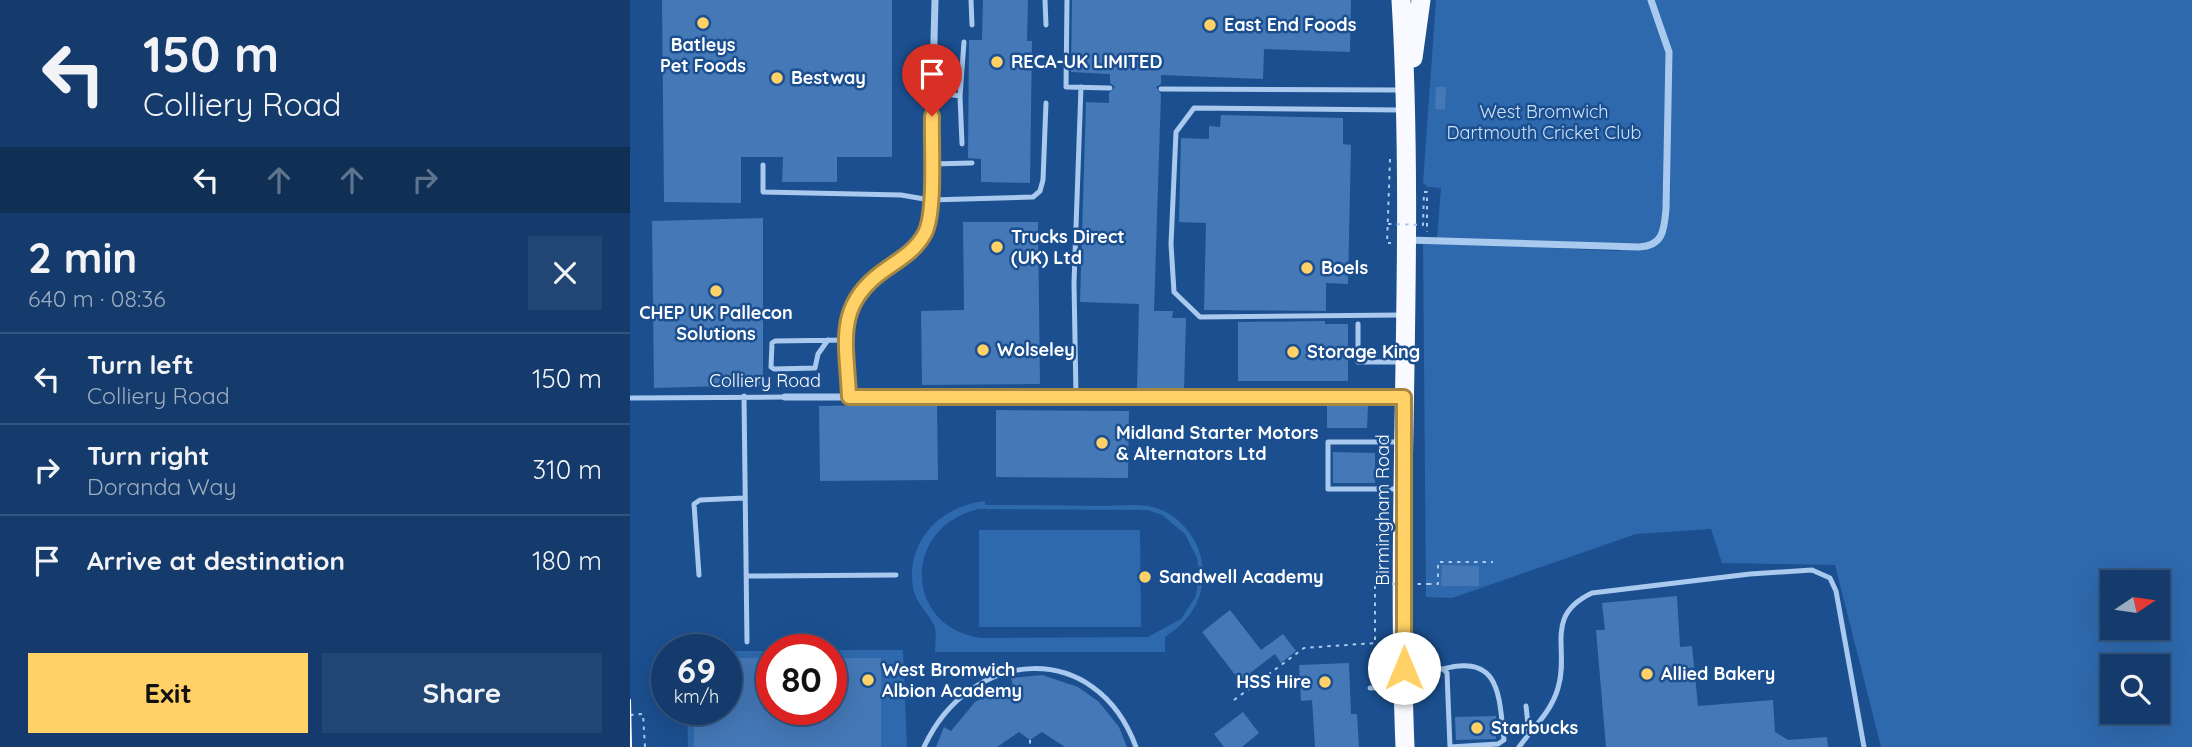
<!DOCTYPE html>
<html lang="en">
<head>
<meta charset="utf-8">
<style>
	body { margin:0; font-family:Quicksand,sans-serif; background:#214673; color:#f1f3f6; height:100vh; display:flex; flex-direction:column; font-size:26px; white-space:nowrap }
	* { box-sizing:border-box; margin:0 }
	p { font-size:23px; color:#9dadc1 }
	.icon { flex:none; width:38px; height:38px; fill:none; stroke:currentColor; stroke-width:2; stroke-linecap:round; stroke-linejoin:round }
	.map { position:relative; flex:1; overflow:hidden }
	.side { display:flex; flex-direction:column; background:#143b6b; width:630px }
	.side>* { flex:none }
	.guide { background:#143b6b; color:#f1f3f6; overflow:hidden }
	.needle { width:46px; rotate:77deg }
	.buttons { position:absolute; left:1470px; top:570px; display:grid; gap:14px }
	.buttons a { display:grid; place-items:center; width:70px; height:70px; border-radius:0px; background:#143b6b; box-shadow:0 7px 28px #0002,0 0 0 2px #33557e; font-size:35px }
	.speed { position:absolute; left:21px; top:634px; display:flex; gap:14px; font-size:35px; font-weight:700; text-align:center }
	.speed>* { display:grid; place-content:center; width:91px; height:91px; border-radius:50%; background:#143b6b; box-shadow:0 7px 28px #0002,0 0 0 2px #33557e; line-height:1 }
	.speed small { font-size:18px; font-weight:400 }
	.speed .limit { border:10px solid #d22; background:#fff; color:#111 }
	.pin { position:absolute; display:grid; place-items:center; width:60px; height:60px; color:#fff; margin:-72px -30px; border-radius:50% 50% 50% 0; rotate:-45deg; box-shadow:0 0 7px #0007 }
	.pin .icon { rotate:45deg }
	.me { position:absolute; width:77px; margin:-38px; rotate:0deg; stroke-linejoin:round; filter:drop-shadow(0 0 5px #0008) }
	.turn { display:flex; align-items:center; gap:24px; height:147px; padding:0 28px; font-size:32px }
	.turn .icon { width:91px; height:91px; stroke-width:2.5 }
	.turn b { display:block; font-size:49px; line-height:60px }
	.lanes { display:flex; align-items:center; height:66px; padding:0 28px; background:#0003; justify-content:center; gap:35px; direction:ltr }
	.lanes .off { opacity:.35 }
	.round { display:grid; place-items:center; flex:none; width:74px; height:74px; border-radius:0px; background:#214673 }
	.summary { display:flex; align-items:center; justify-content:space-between; height:119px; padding:0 28px }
	h1 { font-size:42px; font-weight:700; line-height:52px }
	.action { display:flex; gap:14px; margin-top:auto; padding:14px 28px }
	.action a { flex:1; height:80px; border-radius:0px; background:#ffd166; color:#111; font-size:28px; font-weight:700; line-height:80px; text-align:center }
	.action a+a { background:#214673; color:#f1f3f6 }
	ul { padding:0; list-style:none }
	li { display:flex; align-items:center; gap:21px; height:91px; padding:0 28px; border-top:2px solid #33557e }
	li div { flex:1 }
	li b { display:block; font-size:26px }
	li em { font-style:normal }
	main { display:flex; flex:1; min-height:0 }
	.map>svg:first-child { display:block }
</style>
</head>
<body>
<main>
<section class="side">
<div class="guide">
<div class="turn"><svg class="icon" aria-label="left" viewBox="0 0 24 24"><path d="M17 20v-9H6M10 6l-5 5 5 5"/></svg><div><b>150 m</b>Colliery Road</div></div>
<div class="lanes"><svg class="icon" aria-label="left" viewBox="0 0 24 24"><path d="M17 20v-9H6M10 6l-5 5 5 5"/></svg><svg class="icon off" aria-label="ahead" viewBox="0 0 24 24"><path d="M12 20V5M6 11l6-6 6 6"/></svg><svg class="icon off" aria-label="ahead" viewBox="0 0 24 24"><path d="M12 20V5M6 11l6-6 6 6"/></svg><svg class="icon off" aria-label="right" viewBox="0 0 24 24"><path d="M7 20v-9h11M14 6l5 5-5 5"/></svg></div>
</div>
<div class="summary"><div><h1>2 min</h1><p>640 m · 08:36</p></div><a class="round"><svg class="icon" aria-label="close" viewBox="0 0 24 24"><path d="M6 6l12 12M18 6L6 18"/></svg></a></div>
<ul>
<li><svg class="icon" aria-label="left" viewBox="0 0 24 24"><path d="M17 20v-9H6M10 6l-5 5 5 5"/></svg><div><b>Turn left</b><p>Colliery Road</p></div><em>150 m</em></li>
<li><svg class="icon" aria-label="right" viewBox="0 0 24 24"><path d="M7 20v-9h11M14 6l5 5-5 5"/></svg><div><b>Turn right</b><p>Doranda Way</p></div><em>310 m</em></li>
<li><svg class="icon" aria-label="arrive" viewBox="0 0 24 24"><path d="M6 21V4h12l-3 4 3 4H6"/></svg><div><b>Arrive at destination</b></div><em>180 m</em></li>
</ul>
<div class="action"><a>Exit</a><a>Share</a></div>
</section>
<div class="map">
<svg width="1562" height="747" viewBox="0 0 1562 747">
	<rect width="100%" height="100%" fill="#1b4f8f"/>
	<path fill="#2e69ad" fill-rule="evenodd" d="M 806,0 L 1562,0 L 1562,747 L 1251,747 L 1205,565 L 1092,563 L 1081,529 L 1006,534 L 822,598 L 796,597 L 793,242 L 989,251 L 991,244 L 807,238 L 811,188 L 798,187 L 793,183 ZM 1482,583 L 1528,583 L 1528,628 L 1482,628 ZM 1482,667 L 1528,667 L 1528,712 L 1482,712 Z
		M 355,501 L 355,505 C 393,505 431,505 469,506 C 486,506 506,503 523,507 C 553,515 574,545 573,576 C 572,603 557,623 535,637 L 535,652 L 305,652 C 305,644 307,631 304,625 C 298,613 288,605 284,592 C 273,544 309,506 355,501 ZM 349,509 L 518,510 L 532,515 L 555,534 L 567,558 L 569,573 L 566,596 L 551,619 L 518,637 L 350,638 C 272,625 273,526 349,509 Z
		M 510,530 L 511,627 L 349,627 L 349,530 Z
		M 201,650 L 273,650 L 277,747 L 58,747 L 57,709 L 96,709 L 96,651 L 142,651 L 142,709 L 201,709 Z"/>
	<path fill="#4478b7" d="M 32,0 L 262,0 L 262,157 L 207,157 L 207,182 L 152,182 L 153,157 L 111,157 L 111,203 L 34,202 Z
		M 353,0 L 398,0 L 397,41 L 402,41 L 400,183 L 351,182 L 351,159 L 338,158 L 339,40 L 352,40 Z
		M 442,0 L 721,0 L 720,52 L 634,49 L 633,79 L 531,75 L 531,84 L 526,87 L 531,94 L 524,311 L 543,311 L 542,318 L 556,318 L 554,391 L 507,389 L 509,304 L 450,302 L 456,102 L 479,103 L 479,93 L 485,87 L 480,83 L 480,74 L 441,72 Z
		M 806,87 L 816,87 L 815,110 L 805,109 Z
		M 591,115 L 713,118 L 713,144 L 721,145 L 718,284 L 696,283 L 696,311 L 574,310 L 576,223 L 549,222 L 551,138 L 579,139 L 579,126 L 590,127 Z
		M 133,218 L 133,385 L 24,388 L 22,221 Z
		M 333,222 L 408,222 L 410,384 L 292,385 L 291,311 L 334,310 Z
		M 695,321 L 695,324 L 718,324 L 718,381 L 608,381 L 608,322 Z
		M 307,404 L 308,480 L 190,481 L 189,406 Z
		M 697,406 L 738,406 L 737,428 L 697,428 Z
		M 366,410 L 499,411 L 498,478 L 366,477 Z
		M 703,452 L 745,453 L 745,483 L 703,483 Z
		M 812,565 L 849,566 L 849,586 L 811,586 Z
		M 1047,596 L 1050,647 L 1062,646 L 1068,706 L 1143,700 L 1145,732 L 1158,740 L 1197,737 L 1198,747 L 976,747 L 966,630 L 975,630 L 972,603 Z
		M 600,610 L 631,650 L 653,634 L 666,651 L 651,663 L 645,654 L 610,681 L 572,632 Z
		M 96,658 L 142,658 L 142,709 L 201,709 L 201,658 L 251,658 L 251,747 L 64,747 L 64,709 L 96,709 Z
		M 719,663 L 721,714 L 727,714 L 729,747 L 685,747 L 682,700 L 671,701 L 669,665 Z
		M 412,675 L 448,687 L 469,702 L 489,727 L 497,747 L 435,747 L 412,732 L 400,740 L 389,732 L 367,747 L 306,747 L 314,727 L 321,731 L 345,702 L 365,691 L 366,694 L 384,690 L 381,678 Z
		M 613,712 L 629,733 L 612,747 L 594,747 L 584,734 Z
		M 866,716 L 866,739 L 826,740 L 825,717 Z"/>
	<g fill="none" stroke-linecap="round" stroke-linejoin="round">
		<path stroke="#a9c9ee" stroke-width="2" stroke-dasharray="3.5 5" stroke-linecap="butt" d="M 760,159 L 757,243 L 761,243
			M 794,192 L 797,192 L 797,232
			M 798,584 L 808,584 L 808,562 L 863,562
			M 604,700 L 674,648 L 745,643 L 745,584
			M 0,715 L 13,714 L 15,747
			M 400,740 L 400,747"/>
		<path stroke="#a9c9ee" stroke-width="5" d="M 341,0 L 342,25
			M 415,0 L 416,25
			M 437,0 L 436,87 L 480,88
			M 531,89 L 769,90
			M 303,92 L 330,96 L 332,144
			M 330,96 L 334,42
			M 301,164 L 342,163
			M 133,165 L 133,192 L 271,195 L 300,200 L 403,197 L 410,191 L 413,180 L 416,103
			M 770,315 L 570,317 L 544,292 L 541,244 L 546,132 L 564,108 L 771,110
			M 728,324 L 728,362 L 771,362
			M 198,340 L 188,354 L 185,368 L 144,369 L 141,367 L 142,343 L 145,341 L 217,340
			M 114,396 L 117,642
			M 446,396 L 444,283 L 451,87
			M 0,398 L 155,397
			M 768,442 L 698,442 L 698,489 L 771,489
			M 69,575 L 64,504 L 70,500 L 114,498
			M 116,576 L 266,575
			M 777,668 L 813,669 L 817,673 L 820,747 L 868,744 L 874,740 C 869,697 871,653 813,669
			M 740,688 L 768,687
			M 899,734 C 911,720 923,706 928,688 C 940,649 913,616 962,593 L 1120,574 L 1182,570 L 1200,578 L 1206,591 L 1234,747
			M 294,747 C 340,647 466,638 506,747
			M 889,747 L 899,734 L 896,706"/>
		<path stroke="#a9c9ee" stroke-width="7" d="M 779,240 L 1009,247 C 1034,246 1034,229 1036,209 L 1039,52 L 1021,0
			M 155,397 L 773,397
			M 219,397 L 218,310 L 229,290 L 283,251 L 296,231 L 300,202 L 305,0"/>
		<path stroke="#f8faff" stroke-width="19" d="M 771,0 C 786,248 765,499 775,747
			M 783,58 L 791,0"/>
		<path stroke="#fff" stroke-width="2" d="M 0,700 L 1,747"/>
		<path stroke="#a9c9ee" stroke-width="2" stroke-dasharray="3.5 5" stroke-linecap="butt" d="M 758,224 L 793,225 L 794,192
			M 745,584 L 798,584"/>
	</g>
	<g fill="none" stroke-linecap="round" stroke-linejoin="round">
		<g stroke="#a68842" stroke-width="18">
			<path id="route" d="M 302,116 C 301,143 306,211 295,233 C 285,252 268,260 252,272 C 204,307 217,344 219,397 L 774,397 L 774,668"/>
		</g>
		<use href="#route" stroke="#ffd166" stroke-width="12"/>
	</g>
	<g fill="#ffd166" stroke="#1b4f8f" stroke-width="2.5">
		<circle cx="73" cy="23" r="7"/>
		<circle cx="580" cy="25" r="7"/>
		<circle cx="367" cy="62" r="7"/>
		<circle cx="147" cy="78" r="7"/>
		<circle cx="367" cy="247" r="7"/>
		<circle cx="677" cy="268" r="7"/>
		<circle cx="86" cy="291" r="7"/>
		<circle cx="353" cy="350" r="7"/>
		<circle cx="663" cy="352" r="7"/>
		<circle cx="472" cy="443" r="7"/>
		<circle cx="515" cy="577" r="7"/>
		<circle cx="1017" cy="674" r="7"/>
		<circle cx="238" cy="680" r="7"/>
		<circle cx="695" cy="682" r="7"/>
		<circle cx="847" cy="728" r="7"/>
	</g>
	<g text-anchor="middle" stroke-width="5" stroke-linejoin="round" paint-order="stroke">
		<g font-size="18" font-weight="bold" fill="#fff" stroke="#1b4f8f" text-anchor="start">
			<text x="594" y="31">East End Foods</text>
			<text x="73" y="51" text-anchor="middle">Batleys<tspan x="73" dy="21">Pet Foods</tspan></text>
			<text x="381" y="68">RECA-UK LIMITED</text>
			<text x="161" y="84">Bestway</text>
			<text x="381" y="243">Trucks Direct<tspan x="381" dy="21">(UK) Ltd</tspan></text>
			<text x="691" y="274">Boels</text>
			<text x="86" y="319" text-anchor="middle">CHEP UK Pallecon<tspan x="86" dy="21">Solutions</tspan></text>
			<text x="367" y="356">Wolseley</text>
			<text x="677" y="358">Storage King</text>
			<text x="486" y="439">Midland Starter Motors<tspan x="486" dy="21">&amp; Alternators Ltd</tspan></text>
			<text x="529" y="583">Sandwell Academy</text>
			<text x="252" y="676">West Bromwich<tspan x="252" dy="21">Albion Academy</tspan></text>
			<text x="1031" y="680">Allied Bakery</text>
			<text x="681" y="688" text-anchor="end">HSS Hire</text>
			<text x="861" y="734">Starbucks</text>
		</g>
		<g font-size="18" fill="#cfe3fa" stroke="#1b4f8f">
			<text x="914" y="118">West Bromwich<tspan x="914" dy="21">Dartmouth Cricket Club</tspan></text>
		</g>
		<g font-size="18" fill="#fff" stroke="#1b4f8f">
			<text x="135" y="387">Colliery Road</text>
			<text transform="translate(753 510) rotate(-90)" y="6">Birmingham Road</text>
		</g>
	</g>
</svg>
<div class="buttons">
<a><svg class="needle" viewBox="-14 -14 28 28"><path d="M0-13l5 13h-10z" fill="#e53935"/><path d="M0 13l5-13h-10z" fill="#9dadc1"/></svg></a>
<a><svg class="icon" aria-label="search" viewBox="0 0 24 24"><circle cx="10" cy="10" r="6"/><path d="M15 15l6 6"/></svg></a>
</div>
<div class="speed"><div>69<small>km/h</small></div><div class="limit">80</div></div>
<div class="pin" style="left:302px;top:116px;background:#d93025"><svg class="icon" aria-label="arrive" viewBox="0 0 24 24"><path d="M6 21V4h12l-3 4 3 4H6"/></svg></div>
<svg class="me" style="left:774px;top:668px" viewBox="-20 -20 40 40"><circle r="19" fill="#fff"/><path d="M0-13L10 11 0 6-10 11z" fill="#ffd166"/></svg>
</div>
</main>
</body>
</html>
